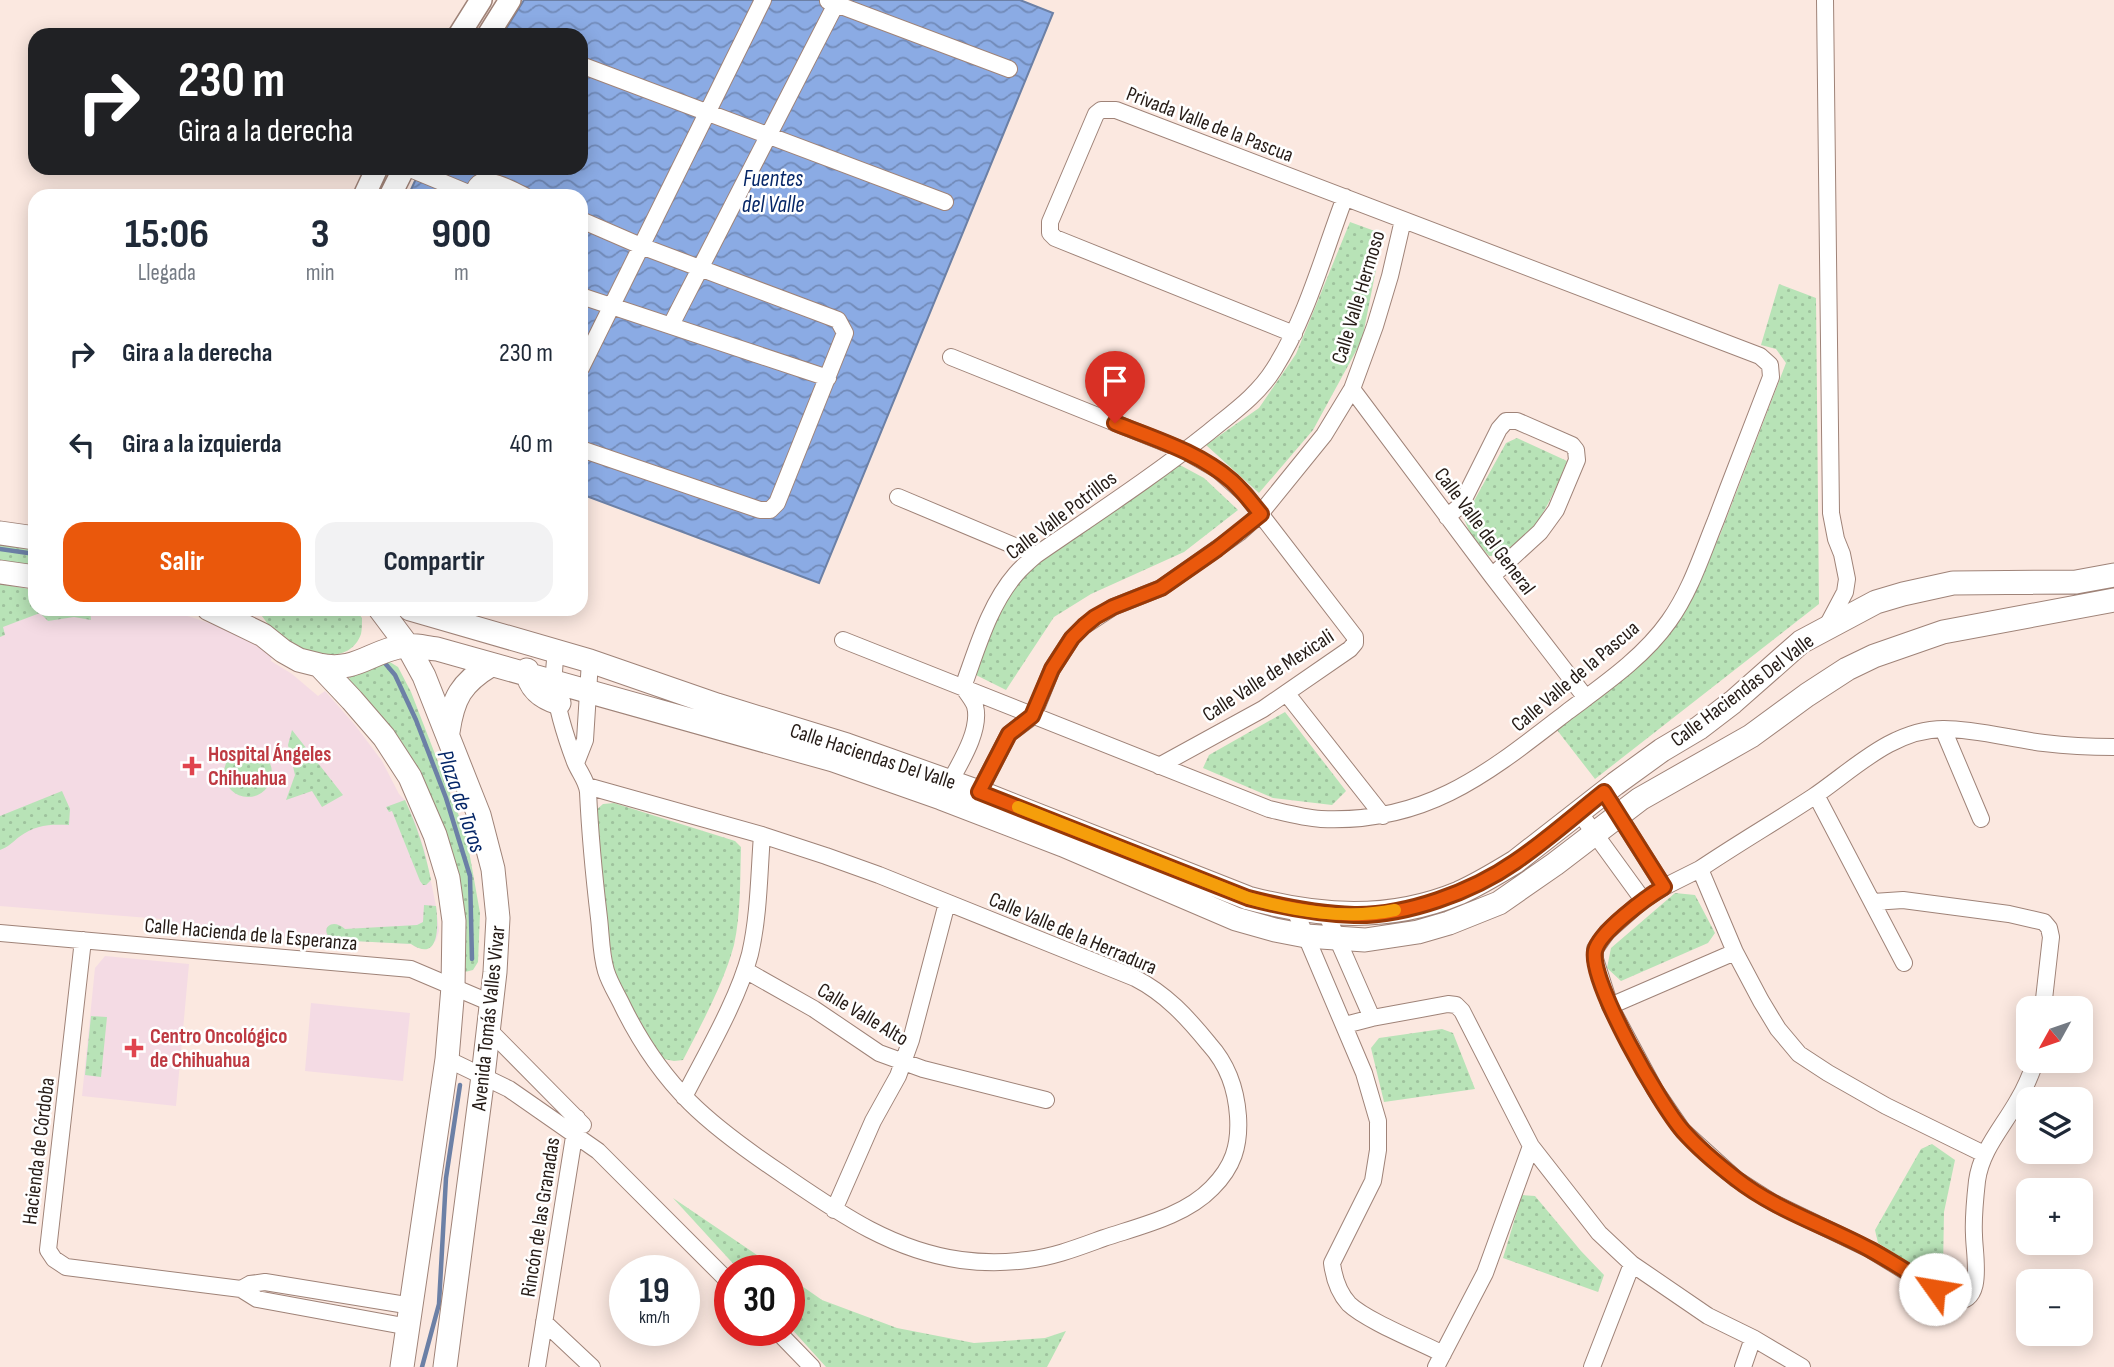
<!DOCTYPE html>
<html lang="es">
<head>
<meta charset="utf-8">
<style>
	body { margin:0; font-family:"Sofia Sans Condensed",sans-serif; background:#f2f2f3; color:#1f2937; height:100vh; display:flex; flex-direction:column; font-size:26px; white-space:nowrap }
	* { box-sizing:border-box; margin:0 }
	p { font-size:23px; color:#747a83 }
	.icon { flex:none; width:38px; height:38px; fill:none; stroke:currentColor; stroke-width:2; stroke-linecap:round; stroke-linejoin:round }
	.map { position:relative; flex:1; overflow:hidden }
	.details { position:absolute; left:28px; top:189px; width:560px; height:427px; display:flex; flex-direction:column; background:#fff; border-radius:21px; box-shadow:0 4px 18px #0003 }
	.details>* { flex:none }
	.banner { position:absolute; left:28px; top:28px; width:560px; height:147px; border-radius:21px; box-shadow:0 4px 18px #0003; background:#202124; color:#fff; overflow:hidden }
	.needle { width:46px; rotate:230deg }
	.tools { position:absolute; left:2016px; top:996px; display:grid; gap:14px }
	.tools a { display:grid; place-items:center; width:77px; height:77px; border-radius:14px; background:#fff; box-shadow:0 4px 18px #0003; font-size:35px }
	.speed { position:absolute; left:609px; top:1255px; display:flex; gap:14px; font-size:35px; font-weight:700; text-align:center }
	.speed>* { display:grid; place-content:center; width:91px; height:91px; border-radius:50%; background:#fff; box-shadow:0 4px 18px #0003; line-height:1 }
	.speed small { font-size:18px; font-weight:400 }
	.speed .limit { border:10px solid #d22; background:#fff; color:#111 }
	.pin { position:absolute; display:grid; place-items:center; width:60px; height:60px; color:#fff; margin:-72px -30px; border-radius:50% 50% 50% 0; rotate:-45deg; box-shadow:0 0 7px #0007 }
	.pin .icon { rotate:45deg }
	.me { position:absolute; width:77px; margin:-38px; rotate:302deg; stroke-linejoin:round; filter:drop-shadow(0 0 5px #0008) }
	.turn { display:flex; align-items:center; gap:24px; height:147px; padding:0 35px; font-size:32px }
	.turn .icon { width:91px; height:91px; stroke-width:2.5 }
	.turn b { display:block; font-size:49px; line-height:60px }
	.eta { display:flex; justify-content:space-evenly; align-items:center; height:119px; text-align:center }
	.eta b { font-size:42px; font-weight:700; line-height:49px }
	.button { display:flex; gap:14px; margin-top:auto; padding:14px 35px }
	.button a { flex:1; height:80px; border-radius:21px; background:#ea580c; color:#fff; font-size:28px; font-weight:700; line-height:80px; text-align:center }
	.button a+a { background:#f2f2f3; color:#1f2937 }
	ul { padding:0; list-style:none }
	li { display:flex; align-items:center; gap:21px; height:91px; padding:0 35px }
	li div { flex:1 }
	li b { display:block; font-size:26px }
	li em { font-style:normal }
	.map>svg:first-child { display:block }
</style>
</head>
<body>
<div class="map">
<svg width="2114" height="1367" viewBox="0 0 2114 1367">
	<defs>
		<pattern id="grass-dots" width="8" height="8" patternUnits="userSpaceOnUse" patternTransform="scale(1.75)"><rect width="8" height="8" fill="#b8e3b7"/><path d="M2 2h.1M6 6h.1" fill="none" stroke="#9ec29d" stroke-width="1.8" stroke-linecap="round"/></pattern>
		<pattern id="water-waves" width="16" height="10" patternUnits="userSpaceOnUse" patternTransform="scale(1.75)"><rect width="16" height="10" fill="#8babe4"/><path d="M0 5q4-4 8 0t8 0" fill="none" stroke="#718ab8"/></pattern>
	</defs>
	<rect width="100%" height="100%" fill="#fbe8e0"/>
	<path fill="#f4dbe4" d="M 0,584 L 35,590 L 35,609 L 161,609 L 191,617 L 229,630 L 273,651 L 271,661 L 292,674 L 318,696 L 325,691 L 355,725 L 382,761 L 399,794 L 405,800 L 416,824 L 425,852 L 436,906 L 439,931 L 436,940 L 431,946 L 426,948 L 418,948 L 411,944 L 209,933 L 209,926 L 164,923 L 161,919 L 0,906 Z
		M 105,956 L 189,964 L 176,1106 L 82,1096 L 95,968 Z
		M 311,1003 L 410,1013 L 403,1081 L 305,1071 Z"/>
	<path fill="url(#grass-dots)" d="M 1350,222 L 1383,234 L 1362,340 L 1313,430 L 1259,493 L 1206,445 L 1259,408 L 1296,354 Z
		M 1779,284 L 1816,298 L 1819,604 L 1595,779 L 1557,730 L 1648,652 L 1687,605 L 1720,535 L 1786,363 L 1776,349 L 1761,345 Z
		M 1517,438 L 1567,461 C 1555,492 1528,557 1489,556 L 1471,535 L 1464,519 L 1506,443 Z
		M 1178,464 L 1204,478 L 1238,510 L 1184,552 L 1091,594 L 1054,617 L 1006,690 L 970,672 L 1002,596 L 1034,561 Z
		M 0,544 L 35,549 L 35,566 L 0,561 Z
		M 0,584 L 35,590 L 35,609 L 90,609 L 91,620 L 74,617 L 48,621 L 40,613 L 3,627 L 5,635 L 0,637 Z
		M 259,609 L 355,609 L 362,618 C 362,623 362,630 361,634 C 350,666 305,656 285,641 C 274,633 267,623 259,612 Z
		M 385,659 L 398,667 L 411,692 L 466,834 L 480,913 L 478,962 L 473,970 L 465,972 L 459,967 L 452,880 L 348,683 L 351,672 Z
		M 1285,712 L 1346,791 L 1332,805 L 1273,798 L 1203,768 L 1209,755 Z
		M 292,730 L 343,795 L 322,807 L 312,791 L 286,800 L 295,775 L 288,745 Z
		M224 773a24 24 0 1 1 48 0a24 24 0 1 1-48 0Z
		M 62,791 L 70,809 L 69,825 C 49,824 35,825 19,837 C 13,842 8,847 0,850 L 0,816 Z
		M 405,800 C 417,826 425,851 431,880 L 426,885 L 423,885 L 420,881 L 392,811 L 389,812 L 386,807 Z
		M 614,803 L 735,841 L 741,847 C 740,879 741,913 734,945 C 723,985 702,1023 683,1060 L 674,1061 L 659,1058 L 642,1033 L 614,971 L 605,913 L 595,811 L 603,804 Z
		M 1675,893 L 1695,895 L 1715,933 L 1708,943 L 1621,981 L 1607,968 L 1611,948 Z
		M 424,905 L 436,906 C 438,922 441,964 411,944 L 333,940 C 318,931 331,916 345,929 L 417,925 L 423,922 Z
		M 91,1016 L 107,1017 L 101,1077 L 85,1075 Z
		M 1442,1029 L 1453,1033 L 1475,1089 L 1384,1102 L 1371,1048 L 1379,1038 Z
		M 1932,1144 L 1955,1160 L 1944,1212 L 1943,1269 L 1930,1276 L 1878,1243 L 1875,1230 L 1921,1149 Z
		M 1522,1195 L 1535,1196 L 1581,1251 L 1604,1275 L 1598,1292 L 1503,1258 Z
		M 673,1198 L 779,1270 L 739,1270 Z
		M 789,1277 L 822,1300 L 897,1328 L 974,1343 L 1045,1338 L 1066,1331 L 1047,1367 L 826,1367 L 789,1326 Z"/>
	<path fill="url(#water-waves)" stroke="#6c80a6" stroke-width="2" d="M 524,0 L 1020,0 L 1053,13 L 819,583 L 581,494 L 581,196 L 408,196 L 421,168 L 581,168 L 581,35 L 502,35 Z"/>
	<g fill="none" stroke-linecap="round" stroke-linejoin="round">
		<path stroke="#6c80a6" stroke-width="4.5" d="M 0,549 L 35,554
			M 384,662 L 395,675 L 416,720 L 446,798 L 470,876 L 472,959
			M 422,1367 L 439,1304 L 446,1178 L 460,1085"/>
		<g stroke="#9f8378" stroke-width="18">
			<path id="minor" d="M 1825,0 L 1831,513 L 1836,539 L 1842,554 L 1847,579 L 1845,592 L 1827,626
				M 828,1 L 1009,69
				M 581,65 L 945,202
				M 408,168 L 473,195
				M 472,196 C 474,192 474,188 477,185 C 485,174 515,191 525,196
				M 581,220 L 641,246 L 838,320 L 845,333 L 777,503 L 770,510 L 760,510 L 581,449
				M 581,296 L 828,378
				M 671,325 L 836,4
				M 951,357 L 1185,451 L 1218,470 L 1245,494 L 1355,637 L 1355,643 L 1350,649 L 1263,709 L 1159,766
				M 581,368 L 763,0
				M 1352,389 L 1492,576 L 1586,698
				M 898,497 L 1036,555
				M 1447,517 L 1461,505 L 1499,429 L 1506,421 L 1517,421 L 1572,445 L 1576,450 L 1577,460 L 1556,510 L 1540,532 L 1492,576
				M 843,640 L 1269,809 C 1286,813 1304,818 1321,819 C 1427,824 1488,773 1567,712 C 1603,685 1643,658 1669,621 C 1691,590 1702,554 1716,520 C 1734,472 1753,424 1771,377 L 1770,365 L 1760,356 L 1116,110 L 1101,110 L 1096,114 L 1050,222 L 1050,233 L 1055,238 L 1294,334
				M 556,651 C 555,662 553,674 554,684 C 557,710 566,738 575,762 C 579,772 587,781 588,792 C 590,834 594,876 599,918 C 601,935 601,955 606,971 C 610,984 618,996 623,1007 C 663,1088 709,1125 782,1174 C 839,1213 891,1250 961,1260 C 983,1263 1005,1263 1027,1260 C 1054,1257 1079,1247 1104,1238 C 1140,1226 1185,1216 1212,1188 C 1233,1167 1240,1146 1238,1116 C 1236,1088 1228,1065 1209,1044 C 1187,1017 1166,994 1135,978 L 879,875 L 826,856 L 762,835 L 587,786
				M 1287,694 L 1383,816
				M 1943,729 L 1981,819
				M 576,763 L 585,740 L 590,661
				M 945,791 C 956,769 982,732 975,706 C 973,700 967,693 963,687 C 977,649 989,605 1016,574 C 1022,567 1029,561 1036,555 C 1094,515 1154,476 1209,432 C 1232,413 1258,395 1274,369 C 1307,317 1323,255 1345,197
				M 1604,792 L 1664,887
				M 1816,795 L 1904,963
				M 976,798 L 1009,734 L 1033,716 L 1052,669 L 1072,638 L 1084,626 L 1113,607 L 1161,588 L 1239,533 L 1260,514 L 1324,435 L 1352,389 L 1375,326 L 1390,276 L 1403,220
				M 1579,812 L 1643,900
				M 1700,869 L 1664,887 L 1643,900 L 1607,932 L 1595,949 L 1595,959 L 1610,1006 L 1655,1090 L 1683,1131 L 1736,1179 L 1772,1202 L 1871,1250 L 1952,1300 C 1986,1307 1974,1254 1974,1235 C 1973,1218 1975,1199 1977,1181 C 1981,1150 2003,1127 2018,1100 C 2026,1087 2031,1074 2036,1060
				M 1873,902 L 1903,900 L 2009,914 L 2044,922 L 2049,928 L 2051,937 L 2043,1008
				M 1294,908 L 1364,1073 L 1378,1121 L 1378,1150 L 1373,1181 L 1332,1263 C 1334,1279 1338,1292 1349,1304 C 1367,1321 1420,1342 1443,1354
				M 1326,913 L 1372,1018
				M 0,933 L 411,969 L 491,1003
				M 83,940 L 48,1250 L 54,1259 L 66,1267 L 241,1289
				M 745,970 L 814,1009 L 879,1053 L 923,1069 L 1046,1100
				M 1610,1006 L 1735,952
				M 1345,1025 L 1372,1018 L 1448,1004 L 1456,1005 L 1462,1011 L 1531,1146 L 1599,1233 L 1632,1264 L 1708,1316 L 1753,1338 L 1802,1367
				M 488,1029 L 583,1125
				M 447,1059 L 509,1089 L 598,1151 L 730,1283
				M 684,1097 C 706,1054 738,1000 750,954 C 759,915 759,874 762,835
				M 1984,1154 L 1886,1106 L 1828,1073 L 1799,1054 L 1778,1029 L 1761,1001 L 1735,952 L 1700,869 C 1737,844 1775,822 1813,797 C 1853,770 1892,729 1944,729 C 1977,729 2011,739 2044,743 C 2068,746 2091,747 2114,747
				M 834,1210 L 873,1121 L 898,1076 L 911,1040 L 947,903
				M 544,1322 L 592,1367
				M 409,1327 L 257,1299 L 241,1289 L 250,1284 L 265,1282 L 412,1306
				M 776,1330 L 812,1367
				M 537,1367 L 577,1118
				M 1436,1367 L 1485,1273 L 1531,1146
				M 1592,1367 L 1632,1264
				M 1743,1367 L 1753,1338"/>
		</g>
		<g stroke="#9f8378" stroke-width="24">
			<path id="tertiary" d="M 459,35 L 481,0
				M 488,35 L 510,0
				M 364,196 L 377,168
				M 390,196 L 404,168"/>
		</g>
		<g stroke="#9f8378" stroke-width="25">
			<path id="secondary" d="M 0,533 L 35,538
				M 0,572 L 35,577
				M 209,609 L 263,635 L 283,651 L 299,660 L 319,665 L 352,700 L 384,737 L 410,777 L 435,835 L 448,878 L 454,921 L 453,987 L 447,1059 L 402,1367
				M 380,609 L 407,645 L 424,676 L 479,815 L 493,869 L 498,918 L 495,972 L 483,1076 L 445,1367
				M 410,609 L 590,661 L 717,705 L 847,745 L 979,792 L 1248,898 C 1319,917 1389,922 1459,893 C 1479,884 1497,873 1515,862 L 1615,784 L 1662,750 L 1699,728 L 1733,702 L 1801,642 L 1876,602 L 1903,594 L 1953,583 L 2076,582 L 2114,575
				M 319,665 C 356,673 370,651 404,646 C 414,644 426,648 437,649 L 833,760 L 941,798 L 1063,845 L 1236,919 L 1275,930 L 1306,936 L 1365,940 L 1418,932 L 1449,923 L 1499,903 L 1555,864 L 1640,799 L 1751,736 L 1807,695 L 1847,669 L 1874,656 L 1943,632 L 2114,600
				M 527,670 C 529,688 542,698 559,703
				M 448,732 C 453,698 461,683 491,665"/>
		</g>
		<use href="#minor" stroke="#fff" stroke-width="16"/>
		<use href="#tertiary" stroke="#fff" stroke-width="21"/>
		<use href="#secondary" stroke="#fff" stroke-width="23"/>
	</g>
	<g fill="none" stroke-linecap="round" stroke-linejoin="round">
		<g stroke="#983908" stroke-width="18">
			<path id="route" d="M 1115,423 C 1155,439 1199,452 1232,481 C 1243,491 1252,503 1261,514 L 1217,549 L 1161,588 L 1113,607 L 1095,617 L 1084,626 L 1072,638 L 1052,669 L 1032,716 L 1009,734 L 979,792 L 1248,898 C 1283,907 1318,914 1354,915 C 1406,916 1472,892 1515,862 C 1546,841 1575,815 1604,792 L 1664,887 C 1647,897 1599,932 1595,951 C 1589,982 1661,1106 1683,1131 C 1698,1148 1717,1164 1735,1178 C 1775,1210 1827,1226 1871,1250 C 1893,1262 1914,1276 1935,1289"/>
		</g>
		<use href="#route" stroke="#ea580c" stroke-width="12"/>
		<path stroke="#f59e0b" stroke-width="12" d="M 1018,807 L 1248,898 C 1295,911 1346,920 1395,910"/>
	</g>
	<g fill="#e0444e" stroke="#fff" stroke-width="2.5">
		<path d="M188.5 755.5h7v7h7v7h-7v7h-7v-7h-7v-7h7z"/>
		<path d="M130.5 1037.5h7v7h7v7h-7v7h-7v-7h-7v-7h7z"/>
	</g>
	<g text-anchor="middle" stroke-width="5" stroke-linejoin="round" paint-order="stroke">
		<g font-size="21" fill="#251b16" stroke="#fff">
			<text transform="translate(1210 124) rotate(21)" y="7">Privada Valle de la Pascua</text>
			<text transform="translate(1358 297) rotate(-73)" y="7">Calle Valle Hermoso</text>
			<text transform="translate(1061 515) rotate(-37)" y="7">Calle Valle Potrillos</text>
			<text transform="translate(1485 531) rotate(53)" y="7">Calle Valle del General</text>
			<text transform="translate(1268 675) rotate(-33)" y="7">Calle Valle de Mexicali</text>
			<text transform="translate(1575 676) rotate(-40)" y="7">Calle Valle de la Pascua</text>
			<text transform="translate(1742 690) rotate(-37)" y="7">Calle Haciendas Del Valle</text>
			<text transform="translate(873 756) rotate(18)" y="7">Calle Haciendas Del Valle</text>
			<text transform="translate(1073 933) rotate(23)" y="7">Calle Valle de la Herradura</text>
			<text transform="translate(251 934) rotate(5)" y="7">Calle Hacienda de la Esperanza</text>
			<text transform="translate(863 1014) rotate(31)" y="7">Calle Valle Alto</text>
			<text transform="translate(488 1018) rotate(-84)" y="7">Avenida Tomás Valles Vivar</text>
			<text transform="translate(38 1151) rotate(-83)" y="7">Hacienda de Córdoba</text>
			<text transform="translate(540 1217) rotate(-81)" y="7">Rincón de las Granadas</text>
		</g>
		<g font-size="21" font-weight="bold" fill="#be3a42" stroke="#fff" text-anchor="start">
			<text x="208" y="761">Hospital Ángeles<tspan x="208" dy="24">Chihuahua</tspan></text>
			<text x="150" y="1043">Centro Oncológico<tspan x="150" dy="24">de Chihuahua</tspan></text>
		</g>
		<g font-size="23" font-style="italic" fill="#052667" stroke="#fff">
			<text x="773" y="186">Fuentes<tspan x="773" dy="26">del Valle</tspan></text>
			<text transform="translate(462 801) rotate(71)" y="8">Plaza de Toros</text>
		</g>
	</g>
</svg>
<div class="tools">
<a><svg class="needle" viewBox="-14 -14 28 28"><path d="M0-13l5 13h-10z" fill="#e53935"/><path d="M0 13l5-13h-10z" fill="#747a83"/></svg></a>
<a><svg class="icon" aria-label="layers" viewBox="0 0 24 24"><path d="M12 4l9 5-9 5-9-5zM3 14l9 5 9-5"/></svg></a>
<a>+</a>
<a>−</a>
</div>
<div class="speed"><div>19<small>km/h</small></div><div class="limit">30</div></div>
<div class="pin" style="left:1115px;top:423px;background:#d93025"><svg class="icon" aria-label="arrive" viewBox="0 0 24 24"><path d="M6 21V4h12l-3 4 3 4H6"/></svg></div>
<svg class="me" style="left:1935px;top:1289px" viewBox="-20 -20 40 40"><circle r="19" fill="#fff"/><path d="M0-13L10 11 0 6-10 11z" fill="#ea580c"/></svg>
<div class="banner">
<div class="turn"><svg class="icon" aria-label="right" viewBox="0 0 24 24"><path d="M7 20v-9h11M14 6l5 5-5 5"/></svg><div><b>230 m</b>Gira a la derecha</div></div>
</div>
<section class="details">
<div class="eta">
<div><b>15:06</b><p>Llegada</p></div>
<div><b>3</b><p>min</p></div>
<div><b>900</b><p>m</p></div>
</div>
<ul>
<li><svg class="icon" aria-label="right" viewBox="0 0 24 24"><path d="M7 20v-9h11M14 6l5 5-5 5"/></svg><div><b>Gira a la derecha</b></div><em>230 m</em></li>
<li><svg class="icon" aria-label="left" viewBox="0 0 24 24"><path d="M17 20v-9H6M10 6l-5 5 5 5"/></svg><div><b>Gira a la izquierda</b></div><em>40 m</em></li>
</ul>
<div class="button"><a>Salir</a><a>Compartir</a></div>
</section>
</div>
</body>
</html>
